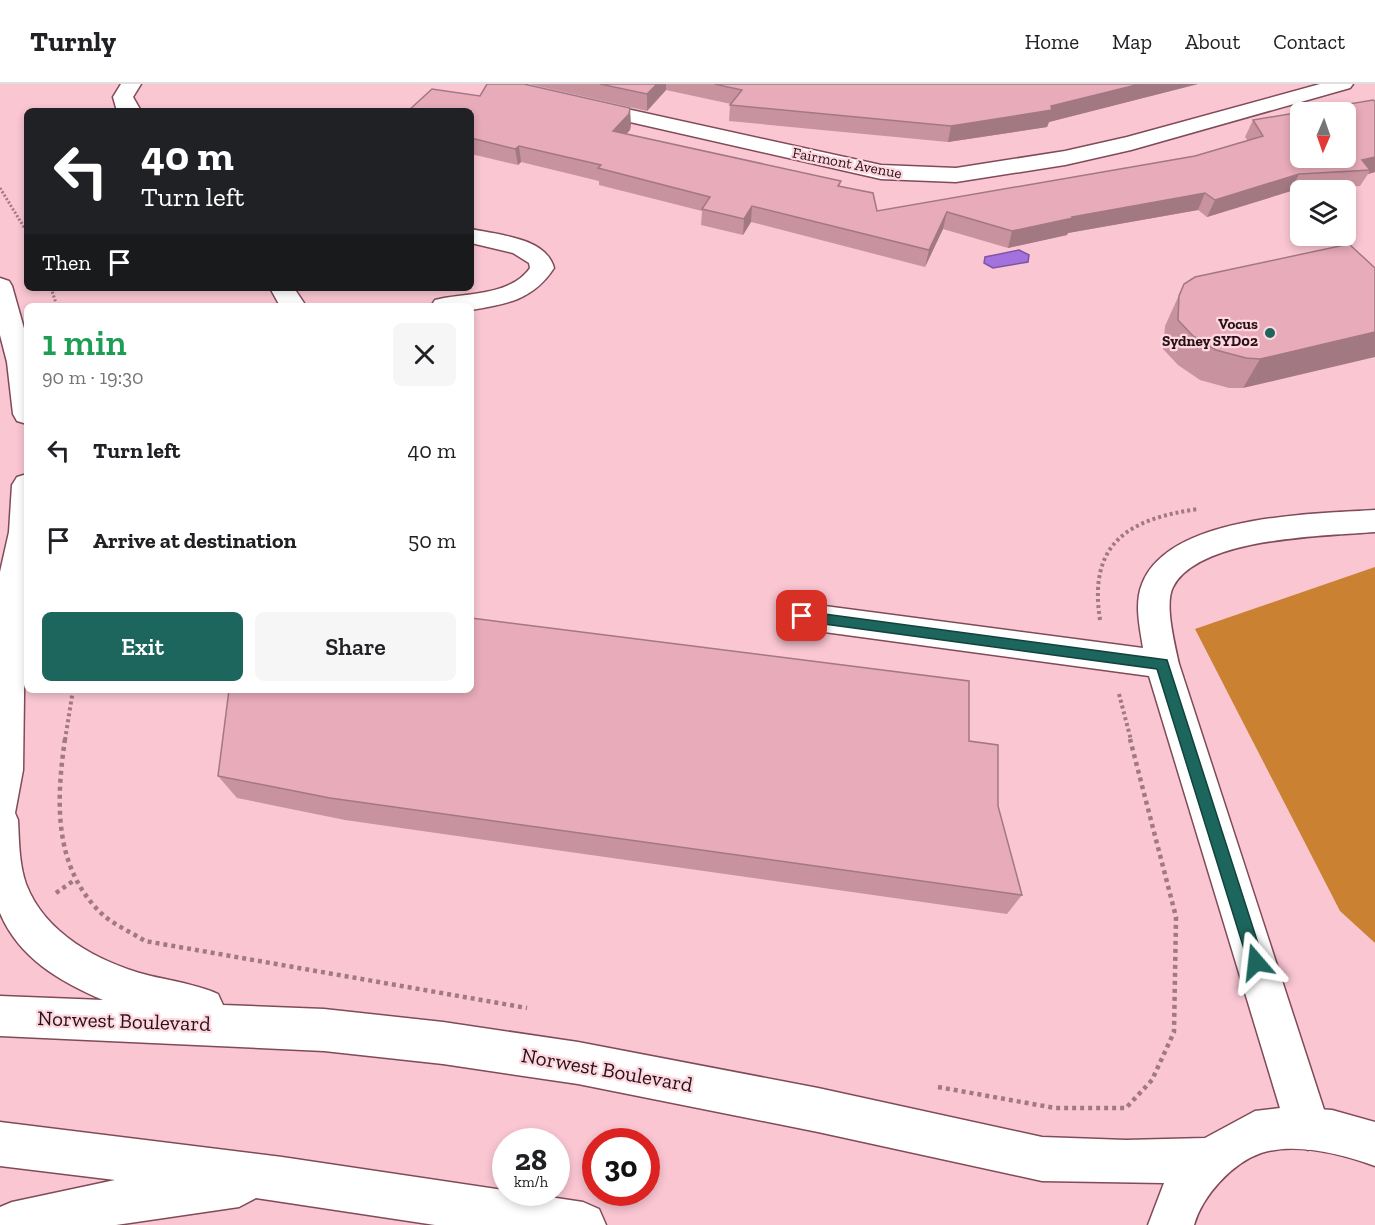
<!DOCTYPE html>
<html lang="en">
<head>
<meta charset="utf-8">
<style>
	body { margin:0; font-family:"Zilla Slab",serif; background:#f6f6f6; color:#202124; height:100vh; display:flex; flex-direction:column; font-size:22px; white-space:nowrap }
	* { box-sizing:border-box; margin:0 }
	p { font-size:20px; color:#757577 }
	.icon { flex:none; width:33px; height:33px; fill:none; stroke:currentColor; stroke-width:2; stroke-linecap:round; stroke-linejoin:round }
	.map { position:relative; flex:1; overflow:hidden }
	.panel { position:absolute; left:24px; top:219px; width:450px; height:390px; display:flex; flex-direction:column; background:#fff; border-radius:9px; box-shadow:0 3px 9px #0003 }
	.panel>* { flex:none }
	.guide { position:absolute; left:24px; top:24px; width:450px; height:183px; border-radius:9px; box-shadow:0 3px 9px #0003; background:#202124; color:#fff; overflow:hidden }
	.needle { width:39px; rotate:182deg }
	.fabs { position:absolute; left:1290px; top:18px; display:grid; gap:12px }
	.fabs a { display:grid; place-items:center; width:66px; height:66px; border-radius:9px; background:#fff; box-shadow:0 3px 9px #0003; font-size:30px }
	.speed { position:absolute; left:492px; top:1044px; display:flex; gap:12px; font-size:30px; font-weight:700; text-align:center }
	.speed>* { display:grid; place-content:center; width:78px; height:78px; border-radius:50%; background:#fff; box-shadow:0 3px 9px #0003; line-height:1 }
	.speed small { font-size:15px; font-weight:400 }
	.speed .limit { border:9px solid #d22; background:#fff; color:#111 }
	.pin { position:absolute; display:grid; place-items:center; width:51px; height:51px; color:#fff; margin:-26px; border-radius:12px; box-shadow:0 3px 9px #0006 }
	.me { position:absolute; width:66px; margin:-33px; rotate:343deg; stroke-linejoin:round; filter:drop-shadow(0 0 4px #0008) }
	.turn { display:flex; align-items:center; gap:21px; height:126px; padding:0 18px; font-size:27px }
	.turn .icon { width:78px; height:78px; stroke-width:2.5 }
	.turn b { display:block; font-size:42px; line-height:51px }
	.then { display:flex; align-items:center; height:57px; padding:0 18px; background:#0003; gap:12px; font-size:22px }
	.round { display:grid; place-items:center; flex:none; width:63px; height:63px; border-radius:9px; background:#f6f6f6 }
	.headline { display:flex; align-items:center; justify-content:space-between; height:102px; padding:0 18px }
	h1 { font-size:36px; font-weight:600; line-height:45px; color:#1e9e55 }
	.primary-button { display:flex; gap:12px; margin-top:auto; padding:12px 18px }
	.primary-button a { flex:1; height:69px; border-radius:9px; background:#1c665d; color:#fff; font-size:24px; font-weight:600; line-height:69px; text-align:center }
	.primary-button a+a { background:#f6f6f6; color:#202124 }
	ul { padding:0; list-style:none }
	li { display:flex; align-items:center; gap:18px; height:90px; padding:0 18px }
	li div { flex:1 }
	li b { display:block; font-size:22px }
	li em { font-style:normal }
	header { display:flex; align-items:center; gap:36px; box-sizing:border-box; height:84px; padding:0 30px; background:#fff; border-bottom:2px solid #e0e0e0 }
	header strong { font-size:28px }
	nav { display:flex; gap:33px; margin-inline-start:auto; font-size:21px }
	.map>svg:first-child { display:block }
</style>
</head>
<body>
<header>
<strong>Turnly</strong>
<nav><a>Home</a><a>Map</a><a>About</a><a>Contact</a></nav>
</header>
<div class="map">
<svg width="1375" height="1141" viewBox="0 0 1375 1141">
	<rect width="100%" height="100%" fill="#f9c6d2"/>
	<path fill="#cb8132" d="M 1375,483 L 1375,859 L 1340,827 L 1195,545 Z"/>
	<path fill="#a472de" stroke="#7e55a2" stroke-width="1.5" d="M 1019,166 L 1029,171 L 1028,178 L 993,184 L 984,179 L 985,173 Z"/>
	<g fill="none" stroke-linecap="round" stroke-linejoin="round">
		<g stroke="#804b59" stroke-width="3">
			<path id="minor" d="M 121,0 L 141,0 L 133,13 L 141,27 L 117,27 L 113,13 Z
				M 1320,0 L 1353,0 L 1350,4 L 1131,66 L 1065,81 L 956,98 L 881,95 L 586,28 L 579,26 L 576,22 L 579,18 L 586,16 L 881,81 L 956,84 L 1065,67 L 1127,53 Z
				M 471,145 C 497,151 546,153 554,184 C 533,216 507,220 471,226 L 471,222 L 431,222 L 435,216 L 444,214 C 472,209 512,210 530,184 L 529,179 L 513,169 L 471,159 Z
				M 270,204 L 294,204 L 306,222 L 280,222 Z
				M 1375,426 L 1375,448 C 1325,452 1199,453 1173,503 C 1164,520 1175,561 1179,580 L 1330,1044 L 1323,1059 L 1308,1066 L 1293,1059 L 1286,1044 L 1149,592 L 802,545 L 791,541 L 786,532 L 791,523 L 802,519 L 1143,564 C 1140,544 1134,520 1142,500 C 1169,431 1312,430 1375,426 Z"/>
		</g>
		<g stroke="#804b59" stroke-width="3">
			<path id="major" d="M 0,194 L 9,197 L 12,202 L 27,255 L 27,340 L 17,337 L 13,330 L 7,278 L 0,251 Z
				M 27,390 L 23,686 L 15,729 L 18,736 C 19,757 19,780 26,800 C 45,850 99,878 147,891 C 171,897 196,900 218,910 L 223,921 L 324,925 L 443,938 L 578,958 L 818,1004 L 1042,1053 L 1126,1056 L 1205,1054 L 1255,1027 L 1288,1023 L 1332,1026 L 1375,1038 L 1375,1082 C 1342,1070 1296,1058 1261,1069 C 1232,1079 1202,1112 1194,1141 L 1148,1141 L 1164,1099 L 1042,1097 L 818,1048 L 578,1000 L 443,980 L 324,967 L 0,952 L 0,912 L 103,916 C 59,897 19,874 0,829 L 0,488 L 9,448 L 12,401 L 17,393 Z
				M 0,1038 L 282,1073 L 583,1118 L 599,1125 L 606,1141 L 435,1141 L 256,1114 L 239,1123 L 116,1141 L 0,1141 L 0,1123 L 12,1118 L 115,1096 L 0,1082 Z"/>
		</g>
		<path stroke="#a07983" stroke-width="3" stroke-dasharray="2 2" stroke-linecap="butt" d="M 0,104 L 27,148
			M 51,204 L 57,222"/>
		<path stroke="#a07983" stroke-width="4" stroke-dasharray="3 3" stroke-linecap="butt" d="M 1100,536 C 1088,459 1128,435 1198,425
			M 1119,610 L 1131,656
			M 65,656 L 73,606"/>
		<path stroke="#a07983" stroke-width="4.5" stroke-dasharray="4 4" stroke-linecap="butt" d="M 65,655 C 56,717 53,783 102,830 C 114,841 131,848 145,857 L 527,924
			M 56,809 L 73,797
			M 938,1003 L 1055,1024 L 1126,1024 L 1152,996 L 1174,948 L 1176,833 L 1130,655"/>
		<use href="#minor" fill="#fff" fill-rule="evenodd"/>
		<use href="#major" fill="#fff" fill-rule="evenodd"/>
	</g>
	<path fill="#c8939f" d="M 529,0 L 1198,0 L 1049,38 L 1047,43 L 948,58 L 729,37 L 730,21 L 731,20 L 666,6 L 647,27 Z
		M 480,12 L 631,40 L 630,46 L 626,50 L 840,102 L 877,127 L 1195,72 L 1248,57 L 1245,53 L 1253,36 L 1375,88 L 1368,90 L 1360,102 L 1291,107 L 1207,133 L 1198,126 L 1068,149 L 1067,151 L 1008,164 L 943,145 L 925,183 L 751,138 L 743,151 L 701,141 L 702,127 L 599,101 L 599,97 L 521,78 L 518,81 L 471,70 L 471,27 Z
		M 1349,160 L 1243,304 L 1229,304 L 1200,296 L 1178,281 L 1163,265 L 1165,242 L 1184,200 Z
		M 969,657 L 998,722 L 1022,811 L 1007,830 L 345,736 L 237,714 L 218,692 Z"/>
	<path fill="#a27882" d="M 657,0 L 666,0 L 666,6 L 647,27 L 647,10 Z
		M 1140,0 L 1198,0 L 1049,38 L 1047,43 L 948,58 L 951,42 L 1051,22 Z
		M 630,24 L 631,40 L 630,46 L 614,63 L 613,47 Z
		M 519,62 L 521,78 L 518,81 L 515,65 Z
		M 1375,73 L 1375,88 L 1368,90 L 1370,86 L 1362,76 Z
		M 1299,90 L 1291,107 L 1207,133 L 1215,116 Z
		M 1205,109 L 1198,126 L 1068,149 L 1067,151 L 1008,164 L 1012,147 L 1072,133 Z
		M 752,122 L 751,138 L 743,151 L 744,135 Z
		M 947,128 L 943,145 L 925,183 L 929,166 Z
		M 1375,248 L 1375,273 L 1243,304 L 1260,275 Z"/>
	<path fill="#e8abb9" stroke="#a27882" stroke-width="1.5" fill-rule="evenodd" d="M 487,0 L 524,0 L 630,24 L 629,30 L 613,47 L 841,97 L 838,102 L 873,109 L 877,127 L 1195,72 L 1263,52 L 1253,36 L 1373,16 L 1375,17 L 1375,73 L 1362,76 L 1370,86 L 1299,90 L 1215,116 L 1205,109 L 1072,133 L 1073,134 L 1012,147 L 947,128 L 929,166 L 752,122 L 744,135 L 702,125 L 710,113 L 598,84 L 601,81 L 519,62 L 515,65 L 471,54 L 471,27 L 408,27 L 432,5 L 480,12 ZM 1300,28 L 1346,28 L 1346,74 L 1300,74 Z
		M 600,0 L 657,0 L 647,10 Z
		M 714,0 L 1140,0 L 1051,22 L 1052,26 L 951,42 L 730,21 L 742,6 Z
		M 1349,160 L 1375,184 L 1375,248 L 1260,275 L 1246,274 L 1216,266 L 1193,252 L 1178,236 L 1179,212 L 1184,200 L 1195,193 Z
		M 471,534 L 969,597 L 969,657 L 998,661 L 998,722 L 1022,811 L 330,714 L 218,692 L 229,606 L 471,606 Z"/>
	<path fill="#1c665d" stroke="#12423c" stroke-width="1.5" d="M 802,527 L 1167,576 L 1264,878 L 1262,884 L 1256,886 L 1250,884 L 1248,878 L 1157,585 L 802,537 L 795,532 Z"/>
	<circle fill="#1c665d" stroke="#fed7e0" stroke-width="2" cx="1270" cy="249" r="6"/>
	<g text-anchor="middle" stroke-width="4.5" stroke-linejoin="round" paint-order="stroke">
		<g font-size="15" fill="#271117" stroke="#fed7e0">
			<text transform="translate(847 79) rotate(11)" y="5">Fairmont Avenue</text>
		</g>
		<g font-size="15" font-weight="bold" fill="#271117" stroke="#fed7e0" text-anchor="end">
			<text x="1258" y="245">Vocus<tspan x="1258" dy="17">Sydney SYD02</tspan></text>
		</g>
		<g font-size="21" fill="#271117" stroke="#fed7e0">
			<text transform="translate(124 937) rotate(2)" y="7">Norwest Boulevard</text>
			<text transform="translate(607 986) rotate(10)" y="7">Norwest Boulevard</text>
		</g>
	</g>
</svg>
<div class="fabs">
<a><svg class="needle" viewBox="-14 -14 28 28"><path d="M0-13l5 13h-10z" fill="#e53935"/><path d="M0 13l5-13h-10z" fill="#757577"/></svg></a>
<a><svg class="icon" aria-label="layers" viewBox="0 0 24 24"><path d="M12 4l9 5-9 5-9-5zM3 14l9 5 9-5"/></svg></a>
</div>
<div class="speed"><div>28<small>km/h</small></div><div class="limit">30</div></div>
<div class="pin" style="left:802px;top:532px;background:#d93025"><svg class="icon" aria-label="arrive" viewBox="0 0 24 24"><path d="M6 21V4h12l-3 4 3 4H6"/></svg></div>
<svg class="me" style="left:1256px;top:878px" viewBox="-20 -20 40 40"><path d="M0-17L14 15 0 8-14 15z" fill="#1c665d" stroke="#fff" stroke-width="4"/></svg>
<div class="guide">
<div class="turn"><svg class="icon" aria-label="left" viewBox="0 0 24 24"><path d="M17 20v-9H6M10 6l-5 5 5 5"/></svg><div><b>40 m</b>Turn left</div></div>
<div class="then">Then<svg class="icon" aria-label="arrive" viewBox="0 0 24 24"><path d="M6 21V4h12l-3 4 3 4H6"/></svg></div>
</div>
<section class="panel">
<div class="headline"><div><h1>1 min</h1><p>90 m · 19:30</p></div><a class="round"><svg class="icon" aria-label="close" viewBox="0 0 24 24"><path d="M6 6l12 12M18 6L6 18"/></svg></a></div>
<ul>
<li><svg class="icon" aria-label="left" viewBox="0 0 24 24"><path d="M17 20v-9H6M10 6l-5 5 5 5"/></svg><div><b>Turn left</b></div><em>40 m</em></li>
<li><svg class="icon" aria-label="arrive" viewBox="0 0 24 24"><path d="M6 21V4h12l-3 4 3 4H6"/></svg><div><b>Arrive at destination</b></div><em>50 m</em></li>
</ul>
<div class="primary-button"><a>Exit</a><a>Share</a></div>
</section>
</div>
</body>
</html>
